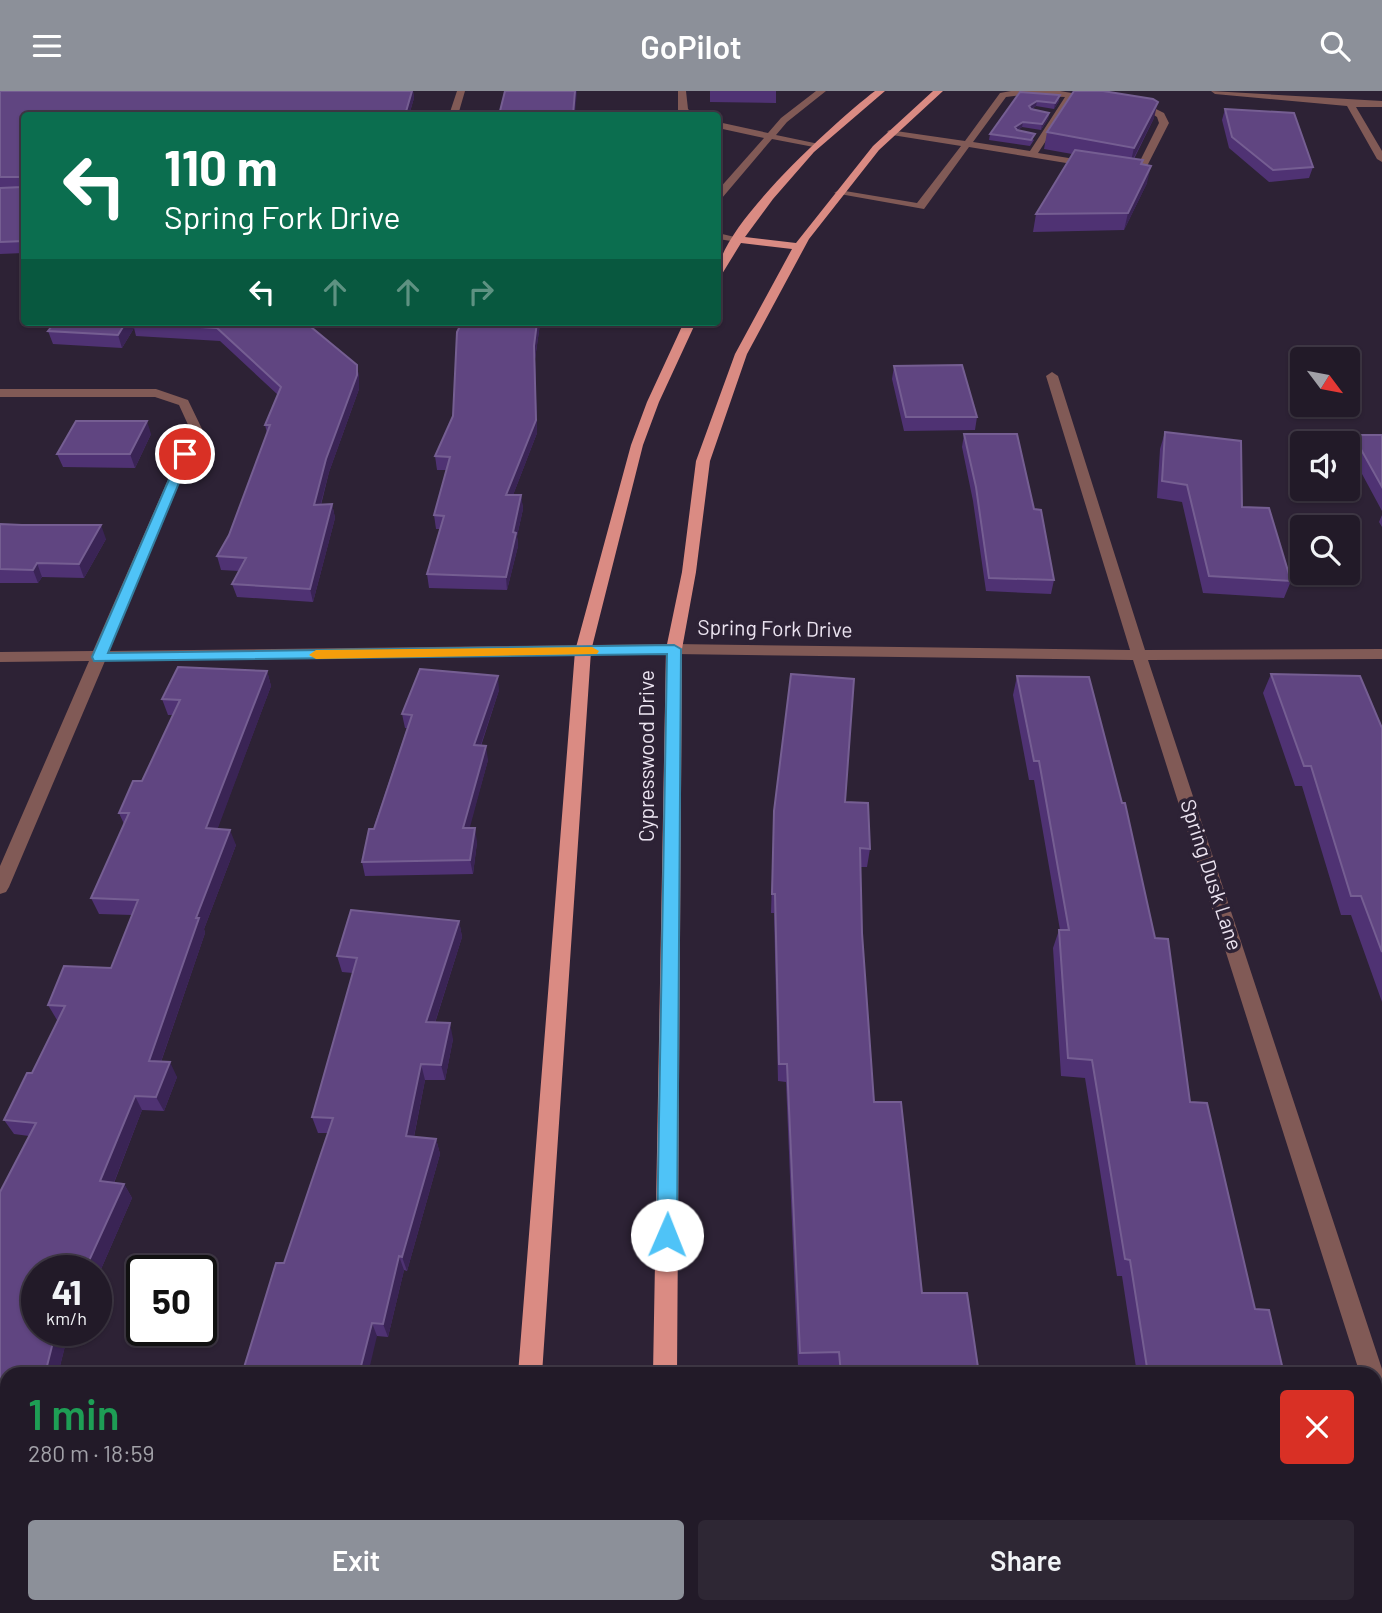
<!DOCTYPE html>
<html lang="en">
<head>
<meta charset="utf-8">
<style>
	body { margin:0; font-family:Barlow,sans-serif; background:#2e2734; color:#f1f3f6; height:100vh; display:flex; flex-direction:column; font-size:26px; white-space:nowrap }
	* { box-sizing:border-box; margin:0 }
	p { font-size:23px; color:#a2a1a8 }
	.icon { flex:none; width:38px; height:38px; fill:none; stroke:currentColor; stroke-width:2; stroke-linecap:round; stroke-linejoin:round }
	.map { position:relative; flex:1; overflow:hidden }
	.side { position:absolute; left:0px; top:1276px; width:1382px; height:247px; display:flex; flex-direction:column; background:#221a28; border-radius:21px 21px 0 0; box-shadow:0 2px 5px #0004,0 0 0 2px #3f3845 }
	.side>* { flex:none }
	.banner { position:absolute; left:21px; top:21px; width:700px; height:214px; border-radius:7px; box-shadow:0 2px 5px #0004,0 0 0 2px #3f3845; background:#0b6e4f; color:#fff; overflow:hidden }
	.needle { width:46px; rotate:122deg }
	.tools { position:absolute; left:1290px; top:256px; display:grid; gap:14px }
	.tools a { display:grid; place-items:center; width:70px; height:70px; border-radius:7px; background:#221a28; box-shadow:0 2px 5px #0004,0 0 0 2px #3f3845; font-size:35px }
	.speed { position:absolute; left:21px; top:1164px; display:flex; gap:14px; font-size:35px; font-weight:700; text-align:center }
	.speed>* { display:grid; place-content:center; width:91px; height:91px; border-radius:50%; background:#221a28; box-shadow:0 2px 5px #0004,0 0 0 2px #3f3845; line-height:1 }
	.speed small { font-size:18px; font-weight:400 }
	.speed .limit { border:4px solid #111; border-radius:10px; background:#fff; color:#111 }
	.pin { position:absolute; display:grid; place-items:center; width:60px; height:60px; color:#fff; margin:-30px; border:4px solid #fff; border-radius:50%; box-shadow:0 2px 7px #0007 }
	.me { position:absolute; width:77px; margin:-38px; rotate:1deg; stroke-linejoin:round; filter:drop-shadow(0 0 5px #0008) }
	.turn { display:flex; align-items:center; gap:24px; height:147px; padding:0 28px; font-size:32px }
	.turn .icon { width:91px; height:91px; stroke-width:2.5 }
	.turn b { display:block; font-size:49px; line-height:60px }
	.lanes { display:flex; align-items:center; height:66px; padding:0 28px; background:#0003; justify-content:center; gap:35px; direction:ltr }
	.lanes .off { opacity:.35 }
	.round { display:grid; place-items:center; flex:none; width:74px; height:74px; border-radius:7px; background:#2e2734 }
	.overview { display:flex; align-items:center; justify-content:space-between; height:119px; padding:0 28px }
	h1 { font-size:42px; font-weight:600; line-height:52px; color:#1e9e55 }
	.button { display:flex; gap:14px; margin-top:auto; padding:14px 28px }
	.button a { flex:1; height:80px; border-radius:7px; background:#8c9099; color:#fff; font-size:28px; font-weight:600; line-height:80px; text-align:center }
	.button a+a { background:#2e2734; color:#f1f3f6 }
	header { display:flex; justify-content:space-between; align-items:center; height:91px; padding:0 28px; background:#8c9099; color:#fff; font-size:32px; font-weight:600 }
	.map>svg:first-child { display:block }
</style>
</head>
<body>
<header><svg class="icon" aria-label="menu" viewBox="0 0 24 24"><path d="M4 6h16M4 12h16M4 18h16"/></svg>GoPilot<svg class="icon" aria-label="search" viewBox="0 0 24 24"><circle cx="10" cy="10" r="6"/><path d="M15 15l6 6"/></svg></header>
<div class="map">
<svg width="1382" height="1522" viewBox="0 0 1382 1522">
	<rect width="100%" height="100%" fill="#2d2235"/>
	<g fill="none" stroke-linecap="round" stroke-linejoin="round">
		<path fill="#815a56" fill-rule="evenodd" d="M 457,0 L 465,0 L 458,24 L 449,24 Z
			M 678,0 L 686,0 L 688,18 L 694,24 L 685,24 L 678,19 Z
			M 816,0 L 826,0 L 787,31 L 776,44 L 819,53 L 819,57 L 772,48 L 722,107 L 718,108 L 718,99 L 764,47 L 718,37 L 718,31 L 768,42 L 781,27 Z
			M 1011,0 L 1060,0 L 1152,16 L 1164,22 L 1169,32 L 1144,81 L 1139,84 L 969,56 L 924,118 L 834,102 L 839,99 L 917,112 L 961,55 L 892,44 L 887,41 L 889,39 L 965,50 L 1000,2 ZM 1022,4 L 1065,6 L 1030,60 L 973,51 L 1006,6 ZM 1073,8 L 1149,21 L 1157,26 L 1159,32 L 1136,78 L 1038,62 Z
			M 1211,0 L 1382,10 L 1382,16 L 1356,16 L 1382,60 L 1382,71 L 1377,68 L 1347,15 L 1215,3 Z
			M 718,142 L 743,148 L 738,151 L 718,148 Z
			M 1052,281 L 1058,285 L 1145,559 L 1382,558 L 1382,568 L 1148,569 L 1382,1278 L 1382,1325 L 1376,1322 L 1376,1283 L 1360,1283 L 1133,569 L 674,563 L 105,570 L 9,796 L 6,801 L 0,803 L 0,775 L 89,570 L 0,571 L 0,561 L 93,560 L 190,338 L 179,314 L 155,306 L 0,306 L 0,298 L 156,298 L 188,309 L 202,338 L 109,560 L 674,553 L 1130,559 L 1046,285 Z"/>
		<path fill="#da8b83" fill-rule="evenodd" d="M 875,0 L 885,0 L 814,61 L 773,108 L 745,146 L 796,152 L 873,55 L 933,0 L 943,0 L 879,59 L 809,148 L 747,263 L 710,370 L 696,481 L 682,558 L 677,1283 L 653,1283 L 666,558 L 682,481 L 696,370 L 735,263 L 792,158 L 741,152 L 722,183 L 718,184 C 714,140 839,27 875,0 Z
			M 684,231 L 696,231 L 659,311 L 643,354 L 591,560 L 542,1283 L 518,1283 L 575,560 L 631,354 L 647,311 Z
			M 500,1516 L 526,1516 L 525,1522 L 499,1522 Z
			M 648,1516 L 674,1516 L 674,1522 L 648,1522 Z"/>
	</g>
	<path fill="#4f3273" d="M 0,0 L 413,0 L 414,7 L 409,24 L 24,24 L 24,162 L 0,163 Z
		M 710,0 L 776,0 L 776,12 L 710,11 Z
		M 1020,1 L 1059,10 L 1054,18 L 1036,15 L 1032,18 L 1049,22 L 1048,28 L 1041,39 L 1022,36 L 1018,39 L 1034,49 L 1030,55 L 989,49 L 990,43 Z
		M 1225,18 L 1313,76 L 1309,87 L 1269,91 L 1229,57 L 1222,29 Z
		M 1154,27 L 1134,68 L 1142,73 L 1147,92 L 1124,139 L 1033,141 L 1036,123 L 1072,63 L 1044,58 L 1047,41 Z
		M 55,231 L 320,231 L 311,236 L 357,274 L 359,287 L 359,298 L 329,381 L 321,414 L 332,413 L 335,427 L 313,511 L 237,506 L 232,493 L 239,480 L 221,479 L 217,465 L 229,444 L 267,342 L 265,334 L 278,304 L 220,250 L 136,245 L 134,237 L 122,257 L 53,253 L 48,240 Z
		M 540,233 L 535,268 L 537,342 L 513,404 L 521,404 L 523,418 L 517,445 L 518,455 L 507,499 L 429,497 L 427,483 L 440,438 L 436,438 L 434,424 L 447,379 L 437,379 L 435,365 Z
		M 894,275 L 977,326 L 975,339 L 904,340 L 892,288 Z
		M 1165,341 L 1242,416 L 1291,490 L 1284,507 L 1203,502 L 1182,411 L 1157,407 L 1160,358 Z
		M 151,343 L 135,377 L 63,376 L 57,363 Z
		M 964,343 L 1054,489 L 1051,503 L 986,500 L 973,410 L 962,356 Z
		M 1353,344 L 1382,344 L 1382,420 L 1348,357 Z
		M 1382,424 L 1382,436 L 1379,431 Z
		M 0,433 L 106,448 L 84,487 L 42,486 L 38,492 L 0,492 Z
		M 267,580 L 271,595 L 217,738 L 236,754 L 204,838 L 205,842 L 161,971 L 177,986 L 164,1020 L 142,1019 L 114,1092 L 124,1093 L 132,1107 L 98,1185 L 96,1185 L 96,1180 L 37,1180 L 37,1239 L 69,1239 L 58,1283 L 7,1283 L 7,1449 L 0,1472 L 0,1101 L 29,1045 L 14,1043 L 4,1029 L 32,982 L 58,929 L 57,929 L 48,914 L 111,877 L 132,824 L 99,823 L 91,807 L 124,733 L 119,722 L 142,690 L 173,624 L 168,624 L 162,608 Z
		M 1271,583 L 1382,637 L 1382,911 L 1351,824 L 1341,824 L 1302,695 L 1295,695 L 1263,602 Z
		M 1017,585 L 1190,1011 L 1255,1218 L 1284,1283 L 1137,1283 L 1122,1185 L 1117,1185 L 1085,987 L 1061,985 L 1053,857 L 1059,839 L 1060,839 L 1034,689 L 1029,689 L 1013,604 Z
		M 499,599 L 481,655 L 488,669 L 469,737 L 477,751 L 473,783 L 365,785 L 362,771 L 407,637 L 405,637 L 402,623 Z
		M 845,711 L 870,758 L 867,776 L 860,776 L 862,842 L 874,1011 L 922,1202 L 979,1283 L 837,1283 L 836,1275 L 798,1276 L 786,991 L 778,990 L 774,822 L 771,822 L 774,720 Z
		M 459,830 L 462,846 L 435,932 L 453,948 L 445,989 L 425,989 L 414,1046 L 436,1048 L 440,1063 L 407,1180 L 404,1179 L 388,1246 L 377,1245 L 284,1172 L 328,1042 L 318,1042 L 312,1026 L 353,882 L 342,881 L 337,865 Z
		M 1235,1516 L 1366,1516 L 1367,1522 L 1235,1522 Z"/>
	<path fill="#3a2455" d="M 409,0 L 413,0 L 414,7 L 409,24 L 405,24 Z
		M 575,0 L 577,0 L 575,24 L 573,24 Z
		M 1060,4 L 1059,10 L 1054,18 L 1055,12 Z
		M 1037,10 L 1036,15 L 1028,20 L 1029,15 Z
		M 1158,11 L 1154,27 L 1130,74 L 1134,57 Z
		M 1049,22 L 1048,28 L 1041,39 L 1042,33 Z
		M 1023,31 L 1022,36 L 1014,41 L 1015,36 Z
		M 1151,75 L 1147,92 L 1124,139 L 1128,122 Z
		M 126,231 L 138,231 L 132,232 L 134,237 L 122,257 L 118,244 Z
		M 302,231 L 320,231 L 304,241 Z
		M 537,231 L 540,231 L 540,233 L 535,268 L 537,342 L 508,417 L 506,404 Z
		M 357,274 L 359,287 L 359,298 L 329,381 L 317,427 L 314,414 L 326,368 Z
		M 147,330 L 151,343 L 135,377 L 130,363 Z
		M 521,404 L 523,418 L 517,445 L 518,455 L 507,499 L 506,486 L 513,441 Z
		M 332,413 L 335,427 L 313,511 L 310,498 Z
		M 101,434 L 106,448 L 84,487 L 79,473 Z
		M 37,472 L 42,486 L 38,492 L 33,479 Z
		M 267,580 L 271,595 L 212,753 L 206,737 Z
		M 498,585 L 499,599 L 476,668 L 474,654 Z
		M 486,655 L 488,669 L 466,751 L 463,737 Z
		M 475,737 L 477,751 L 473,783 L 470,769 Z
		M 230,739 L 236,754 L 204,838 L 205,842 L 156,985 L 149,970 L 196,827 Z
		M 459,830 L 462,846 L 430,947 L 426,931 Z
		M 450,932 L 453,948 L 445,989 L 441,974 Z
		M 170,971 L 177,986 L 164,1020 L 156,1006 Z
		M 421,973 L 425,989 L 411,1060 L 406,1045 Z
		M 135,1005 L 142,1019 L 109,1104 L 100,1090 Z
		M 436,1048 L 440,1063 L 407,1180 L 402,1166 Z
		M 124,1093 L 132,1107 L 98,1185 L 96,1180 L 93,1180 L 88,1172 Z
		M 399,1165 L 404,1179 L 388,1246 L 383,1233 Z
		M 72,1170 L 79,1180 L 70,1180 Z
		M 372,1232 L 377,1245 L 368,1283 L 359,1283 Z
		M 56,1239 L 69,1239 L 58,1283 L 45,1283 Z
		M 7,1400 L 7,1449 L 0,1472 L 0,1422 Z"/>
	<path fill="#604581" stroke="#755e92" stroke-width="2" d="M 0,0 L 412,0 L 405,24 L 24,24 L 24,150 L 0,151 L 0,97 L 22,96 L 23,88 L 20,86 L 0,86 Z
		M 505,0 L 575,0 L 573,24 L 499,24 Z
		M 1074,0 L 1103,0 L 1153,8 L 1158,11 L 1134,57 L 1047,41 Z
		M 1020,1 L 1060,4 L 1055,12 L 1037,10 L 1029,15 L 1031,18 L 1049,22 L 1042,33 L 1023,31 L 1015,36 L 1017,39 L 1035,43 L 1031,49 L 990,43 Z
		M 1225,18 L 1294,22 L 1313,76 L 1273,79 L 1232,46 Z
		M 1075,59 L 1143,69 L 1141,73 L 1151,75 L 1128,122 L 1036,123 Z
		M 55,231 L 126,231 L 118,244 L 48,240 Z
		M 133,231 L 305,231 L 357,274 L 357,284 L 326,368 L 314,414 L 332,413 L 310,498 L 232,493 L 246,467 L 217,465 L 229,444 L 270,334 L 265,334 L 281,296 L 217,237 L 132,232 Z
		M 462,231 L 537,231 L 534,255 L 536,329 L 506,404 L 521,404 L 513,441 L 516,442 L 506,486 L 427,483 L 444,425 L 434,424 L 450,366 L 435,365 L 453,325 L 457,241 Z
		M 962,274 L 977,326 L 906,326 L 894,275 Z
		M 76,330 L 147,330 L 130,363 L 57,363 Z
		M 1165,341 L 1241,350 L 1242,416 L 1269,417 L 1291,490 L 1209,485 L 1187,394 L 1162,390 Z
		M 964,343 L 1017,343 L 1034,418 L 1041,419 L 1054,489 L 989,487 L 976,396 Z
		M 1353,344 L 1382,344 L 1382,396 Z
		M 0,433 L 22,434 L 101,434 L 79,473 L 37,472 L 33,479 L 0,478 Z
		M 178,576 L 267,580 L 206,737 L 230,739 L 196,827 L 199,827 L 149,970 L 170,971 L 156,1006 L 135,1005 L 100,1090 L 124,1093 L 88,1172 L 72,1170 L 70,1180 L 37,1180 L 37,1239 L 56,1239 L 45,1283 L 7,1283 L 7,1400 L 0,1422 L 0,1101 L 36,1032 L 4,1029 L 27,982 L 32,982 L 65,915 L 48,914 L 64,875 L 111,877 L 138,809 L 91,807 L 129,722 L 119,722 L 133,690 L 142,690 L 180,609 L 162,608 Z
		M 420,578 L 498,585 L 474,654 L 486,655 L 463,737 L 475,737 L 470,769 L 362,771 L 369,738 L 374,738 L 412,624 L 402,623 Z
		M 791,583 L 854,588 L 845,711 L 868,712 L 870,758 L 860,757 L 862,842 L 874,1011 L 901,1011 L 922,1202 L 967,1202 L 979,1283 L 841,1283 L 839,1261 L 800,1262 L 787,973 L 779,973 L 775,803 L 772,803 L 774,720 Z
		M 1271,583 L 1360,585 L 1382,637 L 1382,861 L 1361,805 L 1351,805 L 1311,675 L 1304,675 Z
		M 1017,585 L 1089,586 L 1122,712 L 1125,712 L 1155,847 L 1168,848 L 1190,1011 L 1207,1012 L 1255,1218 L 1269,1219 L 1284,1283 L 1148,1283 L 1130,1169 L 1125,1168 L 1092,969 L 1068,967 L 1059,839 L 1069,839 L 1039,670 L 1034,670 Z
		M 351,819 L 459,830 L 426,931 L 450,932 L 441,974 L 421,973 L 406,1045 L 436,1048 L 402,1166 L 399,1165 L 383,1233 L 372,1232 L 359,1283 L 242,1283 L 276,1172 L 284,1172 L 333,1027 L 312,1026 L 357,867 L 337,865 Z
		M 830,1516 L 993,1516 L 993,1522 L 829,1522 Z
		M 1248,1516 L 1366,1516 L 1367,1522 L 1249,1522 Z"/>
	<path fill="#4fc3f7" stroke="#337fa1" stroke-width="2" d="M 181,361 L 191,363 L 108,562 L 674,554 L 681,558 L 677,1144 L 674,1150 L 667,1153 L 660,1150 L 657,1144 L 667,563 L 94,570 L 92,566 Z"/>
	<path fill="#f59e0b" d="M 592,556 L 599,560 L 597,563 L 316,568 L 309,564 L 316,559 Z"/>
	<g text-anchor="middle" stroke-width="7" stroke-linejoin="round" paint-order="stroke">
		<g font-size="21" fill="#ebe3f0" stroke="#2d2235">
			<text transform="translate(775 538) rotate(1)" y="7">Spring Fork Drive</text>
			<text transform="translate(647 665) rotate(-90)" y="7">Cypresswood Drive</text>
			<text transform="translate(1211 784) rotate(72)" y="7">Spring Dusk Lane</text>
		</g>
	</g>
</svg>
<div class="tools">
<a><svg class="needle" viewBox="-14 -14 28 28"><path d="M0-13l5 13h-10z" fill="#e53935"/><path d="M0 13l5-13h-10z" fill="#a2a1a8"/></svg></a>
<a><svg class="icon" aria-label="sound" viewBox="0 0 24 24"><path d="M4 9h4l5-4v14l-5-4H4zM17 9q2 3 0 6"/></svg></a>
<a><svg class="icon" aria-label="search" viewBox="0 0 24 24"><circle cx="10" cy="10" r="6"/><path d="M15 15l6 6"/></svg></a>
</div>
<div class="speed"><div>41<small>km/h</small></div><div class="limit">50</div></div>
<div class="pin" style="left:185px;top:363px;background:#d93025"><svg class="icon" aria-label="arrive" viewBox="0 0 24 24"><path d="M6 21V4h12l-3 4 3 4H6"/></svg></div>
<svg class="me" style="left:667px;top:1144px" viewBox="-20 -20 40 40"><circle r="19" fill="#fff"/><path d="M0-13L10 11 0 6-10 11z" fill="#4fc3f7"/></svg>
<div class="banner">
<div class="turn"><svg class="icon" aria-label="left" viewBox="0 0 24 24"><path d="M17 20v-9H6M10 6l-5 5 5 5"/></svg><div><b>110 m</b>Spring Fork Drive</div></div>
<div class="lanes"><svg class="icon" aria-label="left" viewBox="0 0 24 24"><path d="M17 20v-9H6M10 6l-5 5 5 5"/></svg><svg class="icon off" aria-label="ahead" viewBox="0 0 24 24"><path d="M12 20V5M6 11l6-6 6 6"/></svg><svg class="icon off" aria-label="ahead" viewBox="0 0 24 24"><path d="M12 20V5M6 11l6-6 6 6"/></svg><svg class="icon off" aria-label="right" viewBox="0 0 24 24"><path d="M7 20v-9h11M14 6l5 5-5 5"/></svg></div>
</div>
<section class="side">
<div class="overview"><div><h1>1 min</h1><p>280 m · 18:59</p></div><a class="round" style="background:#d93025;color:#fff"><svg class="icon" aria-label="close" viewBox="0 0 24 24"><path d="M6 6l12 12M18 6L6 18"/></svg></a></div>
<div class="button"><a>Exit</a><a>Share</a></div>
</section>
</div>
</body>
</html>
